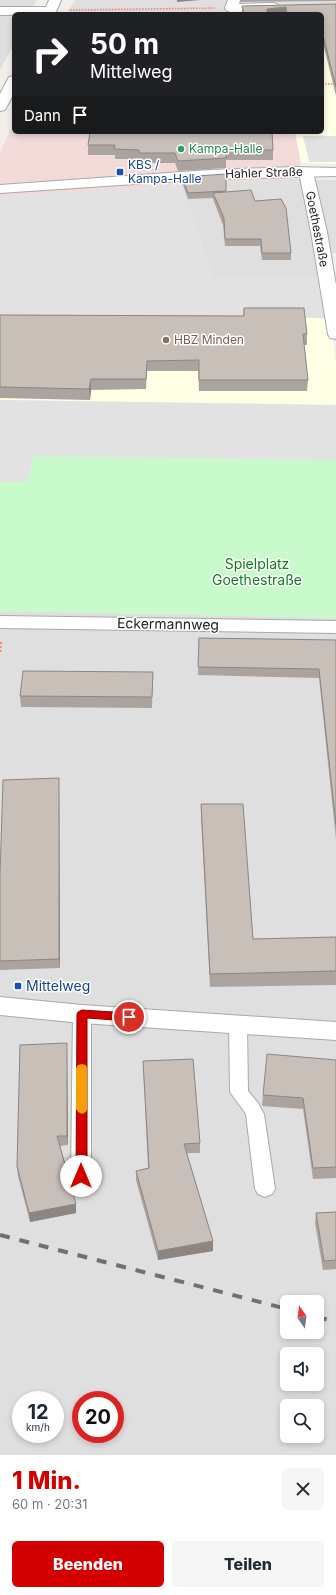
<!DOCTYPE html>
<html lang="de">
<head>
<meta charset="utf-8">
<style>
	body { margin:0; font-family:Inter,sans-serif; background:#f6f6f7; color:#1f2937; height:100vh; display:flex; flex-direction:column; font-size:15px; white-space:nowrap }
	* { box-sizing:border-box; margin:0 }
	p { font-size:13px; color:#747a83 }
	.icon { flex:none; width:22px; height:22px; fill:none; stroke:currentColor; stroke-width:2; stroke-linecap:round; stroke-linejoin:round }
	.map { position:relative; height:1455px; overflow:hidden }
	.sheet { display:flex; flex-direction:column; background:#fff; flex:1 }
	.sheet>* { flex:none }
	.top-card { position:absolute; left:12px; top:12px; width:312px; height:122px; border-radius:6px; box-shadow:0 2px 6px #0003; background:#202124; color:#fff; overflow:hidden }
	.needle { width:26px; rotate:346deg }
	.buttons { position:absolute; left:280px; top:1295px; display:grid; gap:8px }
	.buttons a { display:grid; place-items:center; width:44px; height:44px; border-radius:6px; background:#fff; box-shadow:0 2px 6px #0003; font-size:20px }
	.speed { position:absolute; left:12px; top:1391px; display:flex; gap:8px; font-size:20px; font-weight:700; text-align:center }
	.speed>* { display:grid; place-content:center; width:52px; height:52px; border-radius:50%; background:#fff; box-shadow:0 2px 6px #0003; line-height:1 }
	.speed small { font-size:10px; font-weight:400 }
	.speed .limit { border:6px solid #d22; background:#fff; color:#111 }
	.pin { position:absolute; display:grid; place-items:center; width:34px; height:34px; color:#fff; margin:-17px; border:2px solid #fff; border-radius:50%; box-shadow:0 1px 4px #0007 }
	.me { position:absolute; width:44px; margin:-22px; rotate:0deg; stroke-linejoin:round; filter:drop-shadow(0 0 3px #0008) }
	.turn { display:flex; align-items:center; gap:14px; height:84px; padding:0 12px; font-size:18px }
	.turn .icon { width:52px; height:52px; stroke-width:2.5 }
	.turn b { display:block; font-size:28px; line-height:34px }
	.then { display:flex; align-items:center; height:38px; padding:0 12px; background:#0003; gap:8px; font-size:15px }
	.round { display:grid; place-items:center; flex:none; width:42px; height:42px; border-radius:6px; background:#f6f6f7 }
	.summary { display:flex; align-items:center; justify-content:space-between; height:68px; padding:0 12px }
	h1 { font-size:24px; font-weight:800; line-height:30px; color:#d40000 }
	.cta { display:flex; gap:8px; margin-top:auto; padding:8px 12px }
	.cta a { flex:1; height:46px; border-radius:6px; background:#d40000; color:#fff; font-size:16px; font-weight:800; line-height:46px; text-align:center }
	.cta a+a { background:#f6f6f7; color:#1f2937 }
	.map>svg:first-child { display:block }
</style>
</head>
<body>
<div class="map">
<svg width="336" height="1455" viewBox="0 0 336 1455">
	<rect width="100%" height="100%" fill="#f2efe9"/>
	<path fill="#e0dfdf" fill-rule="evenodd" d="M 0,0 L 37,0 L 30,14 L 14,14 L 14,44 L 0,70 Z
		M 76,0 L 336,0 L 336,10 L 67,12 Z
		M 292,179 L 336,180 L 336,253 L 318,253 L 322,277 L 213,277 L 181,185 Z
		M 0,611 L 336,618 L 336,1455 L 0,1455 ZM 287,1302 L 317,1302 L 317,1332 L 287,1332 ZM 287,1354 L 317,1354 L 317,1384 L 287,1384 ZM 21,1400 L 55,1400 L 55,1434 L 21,1434 ZM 81,1400 L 115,1400 L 115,1434 L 81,1434 ZM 287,1406 L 317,1406 L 317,1436 L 287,1436 Z"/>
	<path fill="#f2dad9" d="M 234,11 L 234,14 L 66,14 L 67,12 Z
		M 14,123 L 14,132 L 295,132 L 301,163 L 292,179 L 181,185 L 213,277 L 322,277 L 0,318 L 0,152 Z"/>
	<path fill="#ffffe5" d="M 336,10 L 336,164 L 301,163 L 295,132 L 322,132 L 322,14 L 234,14 L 234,11 Z
		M 0,318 L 330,318 L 336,363 L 336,405 L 0,400 Z"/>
	<path fill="#c8facc" d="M 34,456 L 336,460 L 336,618 L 0,611 L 0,482 L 27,482 Z"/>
	<path fill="#e2e2e2" d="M 303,136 L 336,136 L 336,162 L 309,162 Z
		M 181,185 L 213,277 L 322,277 L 330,318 L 0,318 L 0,196 Z
		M 0,400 L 336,405 L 336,460 L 34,456 L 27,482 L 0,482 Z"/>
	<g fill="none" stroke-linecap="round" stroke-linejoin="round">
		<g stroke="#a9a9a9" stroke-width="2">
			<path id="service" d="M 82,1008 L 88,1010 L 91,1014 L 91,1176 L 88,1181 L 81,1183 L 74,1181 L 71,1176 L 73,1014 L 76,1010 Z
				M 238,1018 L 244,1019 L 247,1024 L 248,1091 L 258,1103 L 264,1114 L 275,1189 L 272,1194 L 265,1197 L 258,1194 L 255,1189 L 246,1114 L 230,1092 L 229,1024 L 232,1019 Z"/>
		</g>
		<g stroke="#a9a9a9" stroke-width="2">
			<path id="minor" d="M 228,0 L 240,0 L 239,4 L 273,3 L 277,4 L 279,7 L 277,10 L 273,11 L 231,12 L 227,11 L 225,8 Z
				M 0,7 L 50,7 L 54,8 L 56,11 L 53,14 L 0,15 Z
				M 306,168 L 311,169 L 313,172 L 327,232 L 336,285 L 336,339 L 330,338 L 328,334 L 311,232 L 299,172 L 301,169 Z
				M 0,616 L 336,621 L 336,633 L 0,628 Z
				M 0,997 L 82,1005 L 336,1022 L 336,1040 L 82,1023 L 0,1015 Z"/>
		</g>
		<g stroke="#a9a9a9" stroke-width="2">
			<path id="tertiary" d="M 49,0 L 61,0 L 55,14 L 43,14 Z
				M 14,76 L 14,93 L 5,110 L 0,111 L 0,94 L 9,77 Z
				M 294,167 L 336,168 L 336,176 L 210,179 L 0,193 L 0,185 L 210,170 Z"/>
		</g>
		<path stroke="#fa8072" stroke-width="1.5" stroke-dasharray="1.5 1.5" stroke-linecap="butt" d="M 70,10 L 215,8
			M 322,84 L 336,84"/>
		<path stroke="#fa8072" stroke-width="2.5" stroke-dasharray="2 2" stroke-linecap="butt" d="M 0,652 L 1,641"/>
		<use href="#service" fill="#fff" fill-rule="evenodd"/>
		<use href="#minor" fill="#fff" fill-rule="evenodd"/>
		<use href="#tertiary" fill="#fff" fill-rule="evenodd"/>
		<path stroke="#707070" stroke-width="4" stroke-dasharray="10 10" stroke-linecap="butt" d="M 0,1235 L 287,1309
			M 317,1317 L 336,1322"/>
	</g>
	<path fill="#aba49e" d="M 240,0 L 336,0 L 336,1 L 241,2 Z
		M 336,4 L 336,96 L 322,39 L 322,14 L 242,14 L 242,6 Z
		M 90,132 L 273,150 L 273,160 L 226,160 L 226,168 L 178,171 L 175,163 L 139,163 L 139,159 L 115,159 L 115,155 L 88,155 L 88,145 Z
		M 182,177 L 226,192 L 255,201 L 291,253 L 291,260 L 262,260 L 260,246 L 225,246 L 223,225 L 213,199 L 213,198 L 188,199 L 182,182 Z
		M 244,308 L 307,334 L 307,345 L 304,345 L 308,380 L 307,391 L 199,391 L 198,371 L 147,371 L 146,389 L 91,390 L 90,400 L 0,398 L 0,315 L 243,316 Z
		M 199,638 L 336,640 L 336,839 L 319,678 L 198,675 Z
		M 153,672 L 152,708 L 21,707 L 20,696 Z
		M 59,778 L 60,968 L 0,970 L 0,874 Z
		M 201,804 L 253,939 L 336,937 L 336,985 L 210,987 L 201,817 Z
		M 67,1052 L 68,1145 L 60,1146 L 76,1204 L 76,1213 L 30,1222 L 18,1176 L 17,1166 Z
		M 336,1060 L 336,1178 L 313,1179 L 303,1109 L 262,1106 L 263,1095 Z
		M 143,1061 L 200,1143 L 200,1153 L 186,1153 L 213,1241 L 213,1251 L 158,1260 L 136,1180 L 136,1171 L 148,1168 Z
		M 336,1212 L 336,1269 L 323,1270 L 315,1223 L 316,1213 Z"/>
	<path fill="#8b8681" d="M 177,0 L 200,0 L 177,2 Z
		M 286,7 L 286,14 L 267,14 L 267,9 Z
		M 91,379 L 91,390 L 90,400 L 89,389 Z
		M 59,778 L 59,787 L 60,968 L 59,959 Z
		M 67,1043 L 67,1052 L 68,1145 L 67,1136 Z
		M 76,1204 L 76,1213 L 30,1222 L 29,1213 Z
		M 213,1241 L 213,1251 L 158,1260 L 158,1251 Z"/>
	<path fill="#c7bfb8" stroke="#8b8681" d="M 336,4 L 336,87 L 322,31 L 322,14 L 287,14 L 286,7 L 267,9 L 267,14 L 244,14 L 242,6 Z
		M 90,132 L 272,132 L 273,150 L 226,150 L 226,158 L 178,161 L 175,153 L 139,153 L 139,150 L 114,149 L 115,145 L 88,145 Z
		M 226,174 L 226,191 L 188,193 L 182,177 Z
		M 251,190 L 255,201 L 281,199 L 286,208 L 291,253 L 262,253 L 261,239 L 225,239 L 224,218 L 213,193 Z
		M 244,308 L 304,308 L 307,334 L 303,334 L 308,380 L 199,380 L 199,360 L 147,361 L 146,379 L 91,379 L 89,389 L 0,387 L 0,315 L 244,316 Z
		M 199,638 L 336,640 L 336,825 L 319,669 L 198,667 Z
		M 23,671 L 153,672 L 152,697 L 20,696 Z
		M 59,778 L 59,959 L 0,961 L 0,874 L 3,780 Z
		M 201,804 L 243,804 L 253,939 L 336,937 L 336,971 L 210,974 Z
		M 67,1043 L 67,1136 L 57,1136 L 76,1204 L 29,1213 L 17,1166 L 20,1045 Z
		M 267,1054 L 336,1060 L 336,1167 L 313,1168 L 303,1098 L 263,1095 Z
		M 193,1059 L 200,1143 L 184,1144 L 213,1241 L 158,1251 L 136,1171 L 149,1168 L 143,1061 Z
		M 336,1212 L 336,1260 L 324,1261 L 316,1213 Z"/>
	<path fill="#d40000" stroke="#8a0000" d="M 82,1010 L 129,1013 L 133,1015 L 134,1017 L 133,1020 L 129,1021 L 87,1018 L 87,1176 L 85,1179 L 81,1180 L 77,1179 L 76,1176 L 77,1014 L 78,1012 Z"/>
	<path fill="#f59e0b" d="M 82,1064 L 86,1065 L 87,1068 L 87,1109 L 86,1112 L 82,1114 L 78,1112 L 76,1109 L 76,1068 L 78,1065 Z"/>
	<circle fill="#2e9e5b" stroke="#fff" stroke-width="1.5" cx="181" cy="149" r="4"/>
	<g fill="#1a4fb4" stroke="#fff" stroke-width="1.5">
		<rect x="116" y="168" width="8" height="8" rx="2"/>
		<rect x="14" y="982" width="8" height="8" rx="2"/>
	</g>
	<circle fill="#8d6e63" stroke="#fff" stroke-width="1.5" cx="166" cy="340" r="4"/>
	<g text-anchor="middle" stroke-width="3" stroke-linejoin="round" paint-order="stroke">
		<g font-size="12" fill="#27864d" stroke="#fff" text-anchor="start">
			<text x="189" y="153">Kampa-Halle</text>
		</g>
		<g font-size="12" fill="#164399" stroke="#fff" text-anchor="start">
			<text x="128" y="169">KBS /<tspan x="128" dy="14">Kampa-Halle</tspan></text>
		</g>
		<g font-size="12" fill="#222" stroke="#fff">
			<text transform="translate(264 173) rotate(-2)" y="4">Hahler Straße</text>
			<text transform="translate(317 229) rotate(79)" y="4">Goethestraße</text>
		</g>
		<g font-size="12" fill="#785e54" stroke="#fff" text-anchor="start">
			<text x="174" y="344">HBZ Minden</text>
		</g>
		<g font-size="14" fill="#0c8416" stroke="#fff">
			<text x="257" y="569">Spielplatz<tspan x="257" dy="16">Goethestraße</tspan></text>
		</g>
		<g font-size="14" fill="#222" stroke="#fff">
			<text transform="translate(168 624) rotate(1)" y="5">Eckermannweg</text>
		</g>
		<g font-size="14" fill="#164399" stroke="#fff" text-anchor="start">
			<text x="26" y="991">Mittelweg</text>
		</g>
	</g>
</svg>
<div class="buttons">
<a><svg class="needle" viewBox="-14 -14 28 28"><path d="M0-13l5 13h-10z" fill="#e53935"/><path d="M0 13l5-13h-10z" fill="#747a83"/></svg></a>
<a><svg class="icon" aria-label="sound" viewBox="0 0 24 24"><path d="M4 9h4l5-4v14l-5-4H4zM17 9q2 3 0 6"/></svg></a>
<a><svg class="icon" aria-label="search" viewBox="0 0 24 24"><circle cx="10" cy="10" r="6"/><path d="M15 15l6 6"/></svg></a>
</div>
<div class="speed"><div>12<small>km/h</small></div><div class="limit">20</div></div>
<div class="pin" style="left:129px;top:1017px;background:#d93025"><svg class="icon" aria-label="arrive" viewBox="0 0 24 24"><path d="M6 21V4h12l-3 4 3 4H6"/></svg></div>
<svg class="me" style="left:81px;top:1176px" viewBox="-20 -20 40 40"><circle r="19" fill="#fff"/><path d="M0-13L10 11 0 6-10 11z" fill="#d40000"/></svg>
<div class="top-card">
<div class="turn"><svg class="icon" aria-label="right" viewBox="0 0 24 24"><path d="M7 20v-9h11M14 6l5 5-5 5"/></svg><div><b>50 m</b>Mittelweg</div></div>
<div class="then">Dann<svg class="icon" aria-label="arrive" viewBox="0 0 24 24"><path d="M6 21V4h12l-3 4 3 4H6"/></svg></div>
</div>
</div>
<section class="sheet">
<div class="summary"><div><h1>1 Min.</h1><p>60 m · 20:31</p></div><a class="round"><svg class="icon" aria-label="close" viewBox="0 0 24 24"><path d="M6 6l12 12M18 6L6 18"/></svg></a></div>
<div class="cta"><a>Beenden</a><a>Teilen</a></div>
</section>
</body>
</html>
